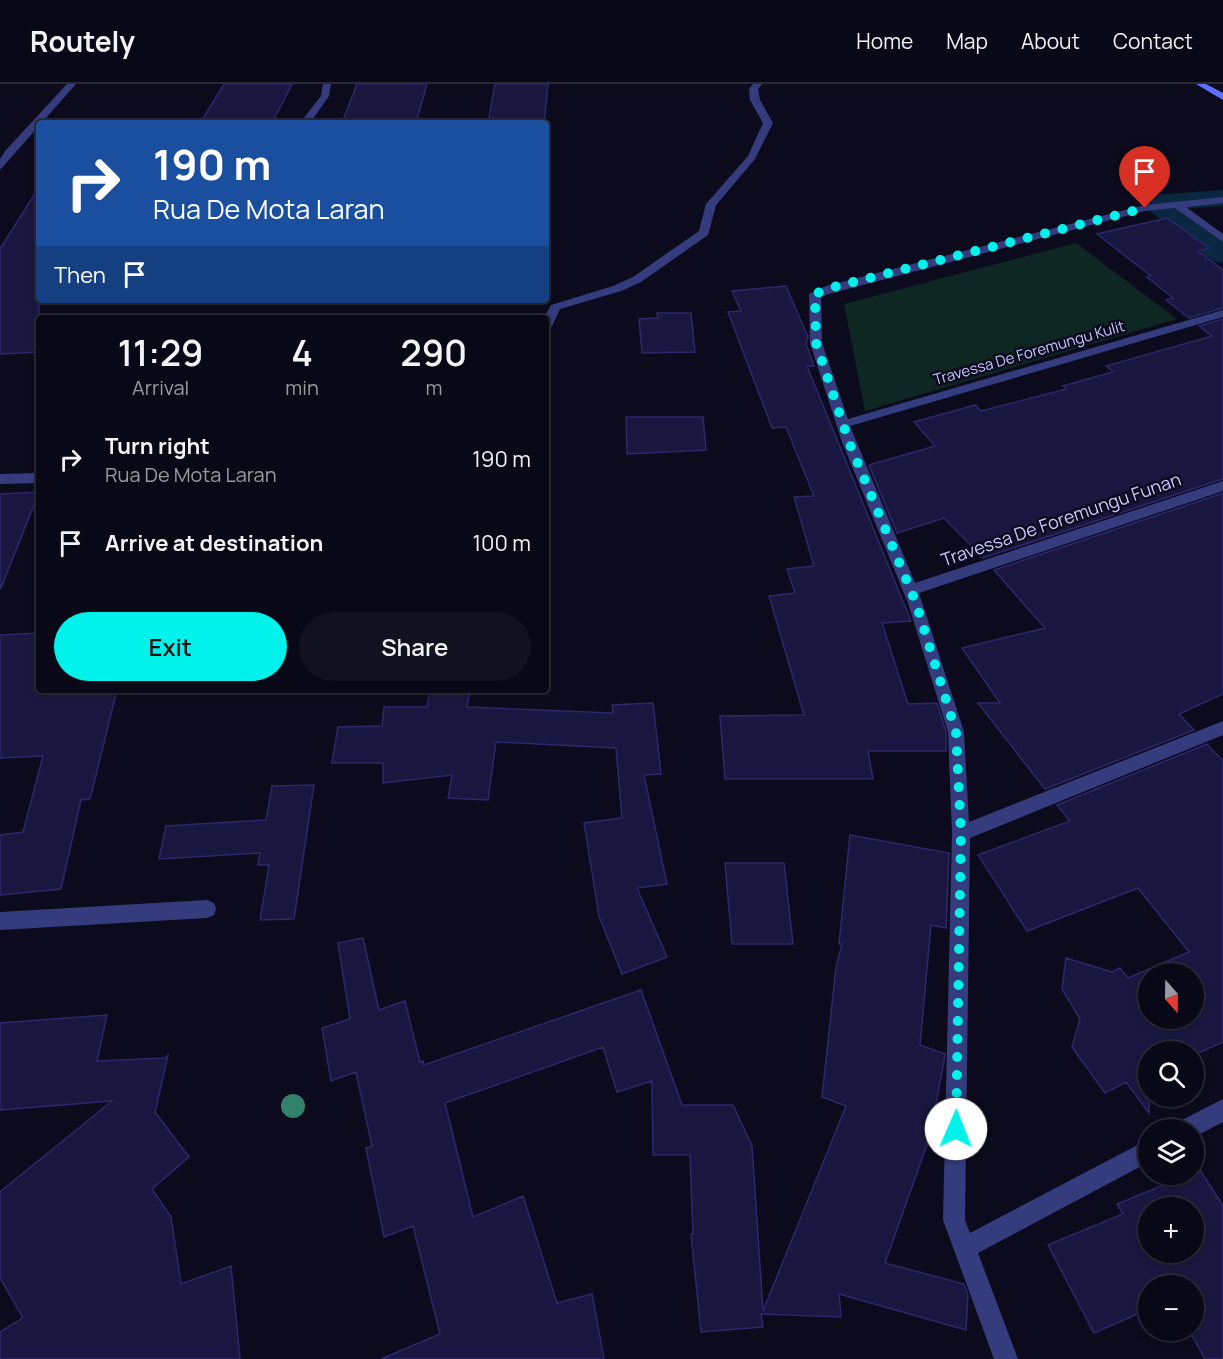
<!DOCTYPE html>
<html lang="en">
<head>
<meta charset="utf-8">
<style>
	body { margin:0; font-family:Manrope,sans-serif; background:#12111f; color:#f1f3f6; height:100vh; display:flex; flex-direction:column; font-size:22px; white-space:nowrap }
	* { box-sizing:border-box; margin:0 }
	p { font-size:20px; color:#999aa1 }
	.icon { flex:none; width:33px; height:33px; fill:none; stroke:currentColor; stroke-width:2; stroke-linecap:round; stroke-linejoin:round }
	.map { position:relative; flex:1; overflow:hidden }
	.panel { position:absolute; left:36px; top:231px; width:513px; height:378px; display:flex; flex-direction:column; background:#090816; border-radius:6px; box-shadow:0 3px 9px #0003,0 0 0 2px #292935 }
	.panel>* { flex:none }
	.guide { position:absolute; left:36px; top:36px; width:513px; height:183px; border-radius:6px; box-shadow:0 3px 9px #0003,0 0 0 2px #292935; background:#1a4fa0; color:#fff; overflow:hidden }
	.needle { width:39px; rotate:160deg }
	.buttons { position:absolute; left:1138px; top:879px; display:grid; gap:12px }
	.buttons a { display:grid; place-items:center; width:66px; height:66px; border-radius:50%; background:#090816; box-shadow:0 3px 9px #0003,0 0 0 2px #292935; font-size:30px }
	.pin { position:absolute; display:grid; place-items:center; width:51px; height:51px; color:#fff; margin:-62px -26px; border-radius:50% 50% 50% 0; rotate:-45deg; box-shadow:0 0 6px #0007 }
	.pin .icon { rotate:45deg }
	.me { position:absolute; width:66px; margin:-33px; rotate:1deg; stroke-linejoin:round; filter:drop-shadow(0 0 4px #0008) }
	.turn { display:flex; align-items:center; gap:21px; height:126px; padding:0 18px; font-size:27px }
	.turn .icon { width:78px; height:78px; stroke-width:2.5 }
	.turn b { display:block; font-size:42px; line-height:51px }
	.then { display:flex; align-items:center; height:57px; padding:0 18px; background:#0003; gap:12px; font-size:22px }
	.eta { display:flex; justify-content:space-evenly; align-items:center; height:102px; text-align:center }
	.eta b { font-size:36px; font-weight:600; line-height:42px }
	.cta { display:flex; gap:12px; margin-top:auto; padding:12px 18px }
	.cta a { flex:1; height:69px; border-radius:36px; background:#00f2ea; color:#111; font-size:24px; font-weight:600; line-height:69px; text-align:center }
	.cta a+a { background:#12111f; color:#f1f3f6 }
	ul { padding:0; list-style:none }
	li { display:flex; align-items:center; gap:18px; height:84px; padding:0 18px }
	li div { flex:1 }
	li b { display:block; font-size:22px }
	li em { font-style:normal }
	header { display:flex; align-items:center; gap:36px; box-sizing:border-box; height:84px; padding:0 30px; background:#090816; border-bottom:2px solid #292935 }
	header strong { font-size:28px }
	nav { display:flex; gap:33px; margin-inline-start:auto; font-size:21px }
	.map>svg:first-child { display:block }
</style>
</head>
<body>
<header>
<strong>Routely</strong>
<nav><a>Home</a><a>Map</a><a>About</a><a>Contact</a></nav>
</header>
<div class="map">
<svg width="1223" height="1275" viewBox="0 0 1223 1275">
	<rect width="100%" height="100%" fill="#0c0b1d"/>
	<path fill="#0e2723" d="M 1076,159 L 1177,235 L 865,327 L 844,220 Z"/>
	<g fill="none" stroke-linecap="round" stroke-linejoin="round">
		<path fill="#0a2742" fill-rule="evenodd" d="M 1223,106 L 1223,122 L 1178,125 L 1223,158 L 1223,179 L 1213,177 L 1140,119 L 1144,113 L 1153,111 Z"/>
	</g>
	<path fill="#19173f" stroke="#2c286b" stroke-width="1.5" fill-rule="evenodd" d="M 224,0 L 292,0 L 272,39 L 201,38 Z
		M 357,0 L 427,0 L 416,39 L 342,39 Z
		M 495,0 L 548,0 L 544,39 L 488,39 Z
		M 39,103 L 39,268 L 0,270 L 0,165 Z
		M 1167,134 L 1209,164 L 1198,167 L 1223,186 L 1223,224 L 1189,234 L 1166,216 L 1173,214 L 1147,193 L 1151,192 L 1097,150 Z
		M 786,202 L 808,253 L 806,260 L 814,282 L 807,282 L 911,537 L 882,539 L 908,620 L 937,619 L 946,648 L 946,667 L 868,667 L 873,695 L 725,695 L 720,632 L 804,631 L 769,512 L 795,509 L 787,485 L 814,482 L 794,413 L 814,412 L 786,343 L 772,344 L 728,228 L 741,227 L 732,207 Z
		M 657,229 L 691,229 L 695,268 L 642,269 L 639,235 L 658,234 Z
		M 1223,235 L 1223,395 L 983,474 L 944,434 L 897,449 L 869,381 L 935,362 L 914,338 L 975,321 L 981,327 L 1066,305 L 1063,302 L 1113,288 L 1106,282 L 1212,252 L 1199,242 Z
		M 626,333 L 703,333 L 706,366 L 627,370 Z
		M 39,408 L 1,504 L 0,504 L 0,410 Z
		M 1223,409 L 1223,610 L 1179,630 L 1194,646 L 1045,705 L 978,619 L 1000,619 L 962,564 L 1045,544 L 994,486 Z
		M 39,549 L 39,606 L 117,606 L 90,715 L 81,716 L 61,805 L 0,811 L 0,751 L 23,748 L 43,672 L 0,674 L 0,551 Z
		M 430,606 L 470,606 L 467,623 L 613,629 L 612,621 L 653,619 L 661,690 L 644,691 L 667,800 L 637,804 L 667,873 L 622,890 L 599,832 L 584,739 L 622,734 L 616,664 L 496,658 L 488,716 L 448,714 L 452,691 L 383,699 L 383,679 L 332,679 L 338,643 L 382,642 L 384,623 L 427,623 Z
		M 1207,660 L 1223,677 L 1223,958 L 1201,968 L 1149,968 L 1149,1029 L 1126,998 L 1105,1009 L 1072,963 L 1080,935 L 1062,905 L 1066,874 L 1112,888 L 1120,884 L 1128,894 L 1189,868 L 1138,804 L 1027,847 L 978,771 L 1070,737 L 1057,721 ZM 1149,890 L 1194,890 L 1194,934 L 1149,934 Z
		M 314,701 L 294,835 L 260,836 L 269,781 L 258,781 L 260,769 L 159,775 L 166,742 L 266,736 L 272,702 Z
		M 850,751 L 949,769 L 946,844 L 931,841 L 920,961 L 945,970 L 944,977 L 930,1052 L 885,1179 L 964,1200 L 968,1211 L 966,1246 L 839,1210 L 841,1233 L 761,1230 L 763,1243 L 701,1248 L 691,1150 L 693,1150 L 690,1071 L 653,1071 L 652,997 L 617,1008 L 603,963 L 445,1019 L 473,1133 L 523,1112 L 557,1219 L 592,1210 L 604,1275 L 381,1275 L 440,1250 L 413,1142 L 384,1153 L 366,1064 L 372,1062 L 356,988 L 331,997 L 322,944 L 350,935 L 338,859 L 363,854 L 379,926 L 405,917 L 420,978 L 423,977 L 424,981 L 641,906 L 682,1021 L 733,1021 L 752,1062 L 763,1227 L 846,1022 L 822,1013 L 836,883 L 842,860 L 839,860 Z
		M 725,779 L 784,779 L 793,860 L 732,860 Z
		M 107,931 L 97,977 L 165,974 L 168,971 L 155,1028 L 189,1073 L 152,1105 L 171,1133 L 181,1200 L 231,1182 L 240,1275 L 0,1275 L 0,1248 L 23,1234 L 0,1194 L 0,1108 L 112,1017 L 0,1026 L 0,939 Z
		M 1200,1086 L 1223,1122 L 1223,1275 L 1205,1275 L 1189,1246 L 1194,1246 L 1194,1202 L 1149,1202 L 1149,1225 L 1094,1249 L 1048,1161 L 1123,1130 L 1117,1120 ZM 1149,1124 L 1194,1124 L 1194,1168 L 1149,1168 Z"/>
	<g fill="none" stroke-linecap="round" stroke-linejoin="round">
		<path fill="#353c7e" fill-rule="evenodd" d="M 323,0 L 331,0 L 329,12 L 310,39 L 300,39 L 321,12 Z
			M 39,389 L 39,399 L 0,400 L 0,390 Z"/>
		<path fill="#353c7e" fill-rule="evenodd" d="M 753,0 L 762,0 L 758,5 L 760,16 L 773,39 L 755,75 L 716,121 L 708,151 L 641,198 L 621,207 L 560,225 L 552,242 L 546,246 L 544,234 L 551,221 L 613,202 L 633,193 L 699,147 L 706,120 L 748,72 L 763,39 L 750,16 L 749,5 Z
			M 1223,113 L 1223,119 L 1186,123 L 1223,150 L 1223,158 L 1175,124 L 1145,127 L 821,212 L 822,259 L 848,335 L 1223,226 L 1223,233 L 850,342 L 915,499 L 1223,397 L 1223,407 L 919,509 L 964,648 L 969,738 L 1223,637 L 1223,651 L 970,754 L 965,1136 L 970,1149 L 1149,1055 L 1149,1078 L 978,1169 L 1018,1275 L 994,1275 L 943,1136 L 952,749 L 948,648 L 908,519 L 842,358 L 810,259 L 809,210 L 826,202 L 1145,121 Z
			M 207,816 L 214,819 L 216,825 L 214,831 L 207,834 L 0,846 L 0,828 Z
			M 1223,1015 L 1223,1038 L 1194,1053 L 1194,1046 L 1176,1046 L 1178,1038 Z"/>
		<path fill="#353c7e" fill-rule="evenodd" d="M 67,0 L 76,0 L 0,86 L 0,75 L 6,66 Z"/>
		<path fill="#5e6fff" fill-rule="evenodd" d="M 1196,0 L 1206,0 L 1223,9 L 1223,16 Z"/>
	</g>
	<circle fill="#32816b" cx="293" cy="1022" r="12"/>
	<g fill="none" stroke-linecap="round" stroke-linejoin="round">
		<path stroke="#00f2ea" stroke-width="10" stroke-dasharray="0 18" d="M 956,1045 L 961,749 L 956,648 L 916,519 L 849,358 L 816,259 L 815,210 L 830,204 L 1145,124"/>
	</g>
	<g text-anchor="middle" stroke-width="5" stroke-linejoin="round" paint-order="stroke">
		<g font-size="15" fill="#c7c8ff" stroke="#0c0b1d">
			<text transform="translate(1029 269) rotate(-16)" y="5">Travessa De Foremungu Kulit</text>
		</g>
		<g font-size="18" fill="#c7c8ff" stroke="#0c0b1d">
			<text transform="translate(1061 436) rotate(-19)" y="6">Travessa De Foremungu Funan</text>
		</g>
	</g>
</svg>
<div class="buttons">
<a><svg class="needle" viewBox="-14 -14 28 28"><path d="M0-13l5 13h-10z" fill="#e53935"/><path d="M0 13l5-13h-10z" fill="#999aa1"/></svg></a>
<a><svg class="icon" aria-label="search" viewBox="0 0 24 24"><circle cx="10" cy="10" r="6"/><path d="M15 15l6 6"/></svg></a>
<a><svg class="icon" aria-label="layers" viewBox="0 0 24 24"><path d="M12 4l9 5-9 5-9-5zM3 14l9 5 9-5"/></svg></a>
<a>+</a>
<a>−</a>
</div>
<div class="pin" style="left:1145px;top:124px;background:#d93025"><svg class="icon" aria-label="arrive" viewBox="0 0 24 24"><path d="M6 21V4h12l-3 4 3 4H6"/></svg></div>
<svg class="me" style="left:956px;top:1045px" viewBox="-20 -20 40 40"><circle r="19" fill="#fff"/><path d="M0-13L10 11 0 6-10 11z" fill="#00f2ea"/></svg>
<div class="guide">
<div class="turn"><svg class="icon" aria-label="right" viewBox="0 0 24 24"><path d="M7 20v-9h11M14 6l5 5-5 5"/></svg><div><b>190 m</b>Rua De Mota Laran</div></div>
<div class="then">Then<svg class="icon" aria-label="arrive" viewBox="0 0 24 24"><path d="M6 21V4h12l-3 4 3 4H6"/></svg></div>
</div>
<section class="panel">
<div class="eta">
<div><b>11:29</b><p>Arrival</p></div>
<div><b>4</b><p>min</p></div>
<div><b>290</b><p>m</p></div>
</div>
<ul>
<li><svg class="icon" aria-label="right" viewBox="0 0 24 24"><path d="M7 20v-9h11M14 6l5 5-5 5"/></svg><div><b>Turn right</b><p>Rua De Mota Laran</p></div><em>190 m</em></li>
<li><svg class="icon" aria-label="arrive" viewBox="0 0 24 24"><path d="M6 21V4h12l-3 4 3 4H6"/></svg><div><b>Arrive at destination</b></div><em>100 m</em></li>
</ul>
<div class="cta"><a>Exit</a><a>Share</a></div>
</section>
</div>
</body>
</html>
